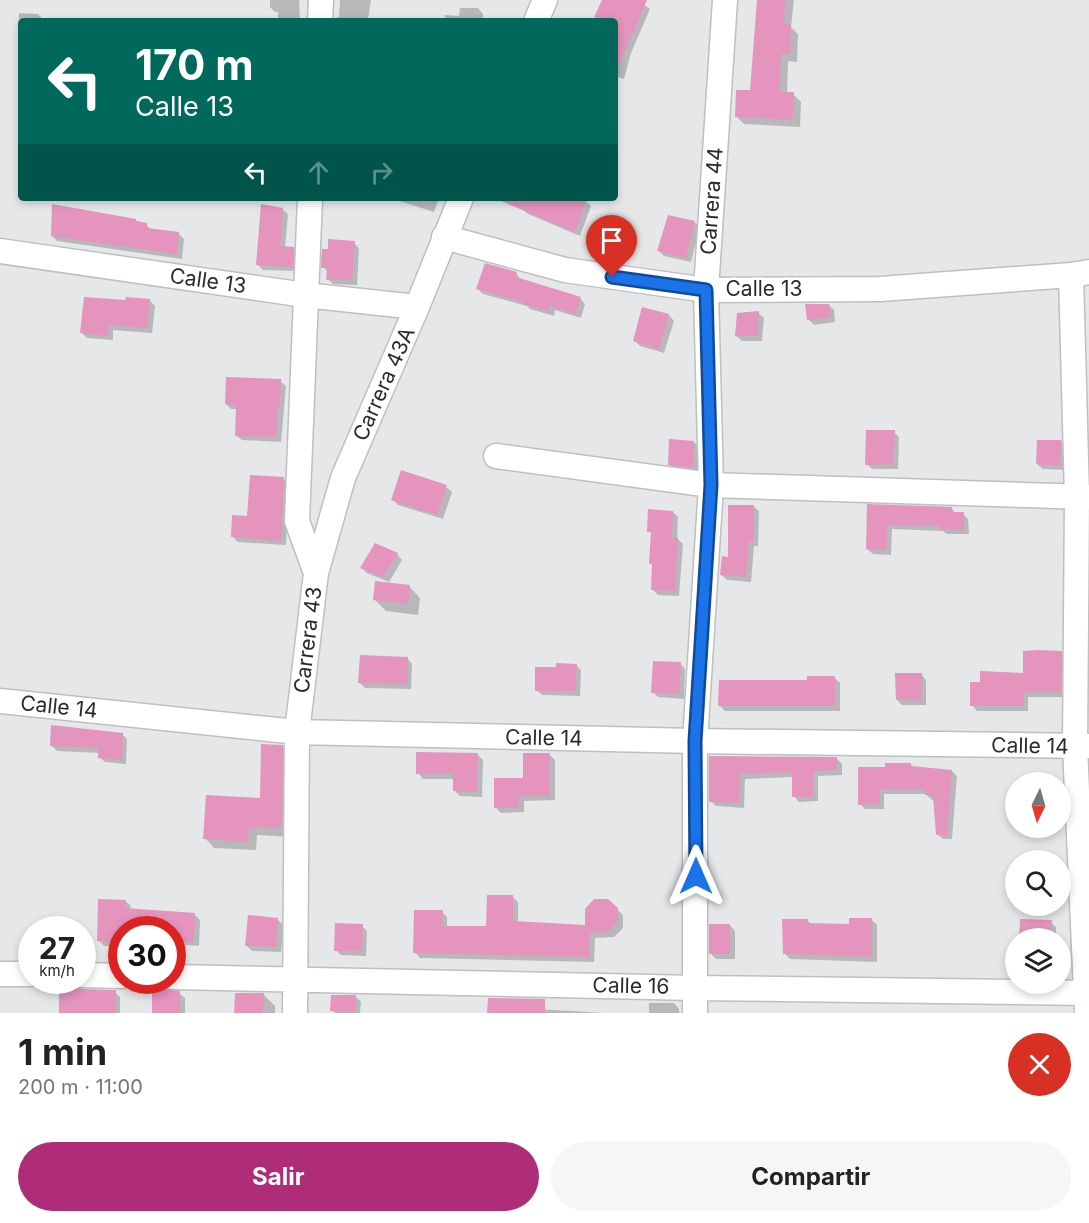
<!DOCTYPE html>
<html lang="es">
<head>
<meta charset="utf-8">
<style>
	body { margin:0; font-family:Inter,sans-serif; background:#f6f6f6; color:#222; height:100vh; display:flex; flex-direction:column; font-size:22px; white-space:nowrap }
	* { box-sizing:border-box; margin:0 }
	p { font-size:20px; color:#767676 }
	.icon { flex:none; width:33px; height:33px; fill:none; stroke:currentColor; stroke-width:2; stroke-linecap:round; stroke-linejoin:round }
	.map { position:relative; height:1013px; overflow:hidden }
	.sheet { display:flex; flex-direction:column; background:#fff; flex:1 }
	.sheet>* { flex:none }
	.top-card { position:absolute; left:18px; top:18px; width:600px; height:183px; border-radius:6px; box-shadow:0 3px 9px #0003; background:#00695c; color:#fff; overflow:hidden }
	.needle { width:39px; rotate:185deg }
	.buttons { position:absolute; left:1005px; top:772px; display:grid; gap:12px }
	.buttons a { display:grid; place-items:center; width:66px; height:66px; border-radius:50%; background:#fff; box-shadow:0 3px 9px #0003; font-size:30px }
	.speed { position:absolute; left:18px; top:916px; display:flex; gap:12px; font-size:30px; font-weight:700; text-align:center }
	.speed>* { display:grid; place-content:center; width:78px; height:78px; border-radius:50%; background:#fff; box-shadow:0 3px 9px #0003; line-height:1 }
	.speed small { font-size:15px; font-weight:400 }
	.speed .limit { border:9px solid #d22; background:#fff; color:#111 }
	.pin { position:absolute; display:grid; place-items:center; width:51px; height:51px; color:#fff; margin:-62px -26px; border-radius:50% 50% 50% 0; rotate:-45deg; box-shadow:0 0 6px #0007 }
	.pin .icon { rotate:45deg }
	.me { position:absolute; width:66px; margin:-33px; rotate:0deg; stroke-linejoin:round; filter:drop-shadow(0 0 4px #0008) }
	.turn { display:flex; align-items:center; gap:21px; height:126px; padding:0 18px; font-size:27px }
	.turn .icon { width:78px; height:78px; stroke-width:2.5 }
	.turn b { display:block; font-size:42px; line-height:51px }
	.lanes { display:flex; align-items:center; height:57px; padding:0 18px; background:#0003; justify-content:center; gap:30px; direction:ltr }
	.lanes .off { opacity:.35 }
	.round { display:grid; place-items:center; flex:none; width:63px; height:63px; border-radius:32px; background:#f6f6f6 }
	.head { display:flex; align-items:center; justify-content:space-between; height:102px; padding:0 18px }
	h1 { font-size:36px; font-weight:700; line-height:45px }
	.action { display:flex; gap:12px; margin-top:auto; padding:12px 18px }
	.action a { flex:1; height:69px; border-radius:36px; background:#af2d78; color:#fff; font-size:24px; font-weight:700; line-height:69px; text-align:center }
	.action a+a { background:#f6f6f6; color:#222 }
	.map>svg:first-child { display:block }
</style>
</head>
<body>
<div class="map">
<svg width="1089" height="1013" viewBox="0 0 1089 1013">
	<rect width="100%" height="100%" fill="#e6e7e9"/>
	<path fill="#0003" d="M 270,0 L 299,0 L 300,21 L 278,21 L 278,12 L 275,12 L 270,7 Z
		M 340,0 L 371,0 L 368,19 L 379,21 L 337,21 L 337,17 L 339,17 Z
		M 603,0 L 637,0 L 650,9 L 631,53 L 624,79 L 615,76 L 615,21 L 600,21 L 596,17 Z
		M 758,0 L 794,0 L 791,27 L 798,34 L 797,62 L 788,61 L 787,93 L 793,94 L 801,102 L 800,127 L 744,124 L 736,116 L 751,92 Z
		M 460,8 L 478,8 L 483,14 L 483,21 L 445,21 L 445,15 L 459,16 Z
		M 19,13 L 38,14 L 43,19 L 43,21 L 21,21 L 21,40 L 18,37 Z
		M 390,198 L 439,198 L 434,212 Z
		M 526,198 L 580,198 L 586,201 L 591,206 L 580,236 L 528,214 L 522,209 Z
		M 282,209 L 288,214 L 285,248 L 293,248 L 298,254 L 298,271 L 263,270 L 257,264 Z
		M 135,220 L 146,225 L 152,230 L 179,234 L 184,239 L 182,259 L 57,241 L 52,236 Z
		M 694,222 L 700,227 L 691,262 L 664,256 L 659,251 Z
		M 354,243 L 359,248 L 357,285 L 333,284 L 328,279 L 328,272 L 323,267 Z
		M 516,273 L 521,280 L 580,298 L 585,304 L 581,318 L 555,310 L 554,316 L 530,309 L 527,306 L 483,294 L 478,289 Z
		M 149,300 L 155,306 L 152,333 L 113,330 L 113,340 L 87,338 L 81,332 L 127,301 Z
		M 829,305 L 834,310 L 835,322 L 814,325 L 808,319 Z
		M 643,309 L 669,315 L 674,321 L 664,353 L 640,346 L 635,341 Z
		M 758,313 L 764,318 L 762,341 L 742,341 L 736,336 Z
		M 280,381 L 286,386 L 281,442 L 242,440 L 236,435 L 237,409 L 231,409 L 226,404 Z
		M 894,432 L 899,437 L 898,469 L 872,469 L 867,464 Z
		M 1061,441 L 1066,447 L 1067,470 L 1043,469 L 1037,464 Z
		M 694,442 L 699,447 L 698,472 L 674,470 L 669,464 Z
		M 284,479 L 289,484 L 286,545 L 238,542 L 233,537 Z
		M 446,487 L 452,492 L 443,519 L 398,505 L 393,500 Z
		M 753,506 L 759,511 L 758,546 L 754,546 L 751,582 L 727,580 L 722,575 Z
		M 868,506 L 951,508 L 956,513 L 963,514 L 968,519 L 969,534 L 947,534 L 943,531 L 892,529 L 891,555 L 873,554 L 867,549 Z
		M 673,512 L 678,517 L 677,538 L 683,544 L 679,596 L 658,595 L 653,590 L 654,567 L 650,563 L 652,534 L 649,531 Z
		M 375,545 L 397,554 L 402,560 L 389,582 L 367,573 L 362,568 Z
		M 409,586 L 420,598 L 418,615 L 386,611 L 375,600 Z
		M 1061,653 L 1066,658 L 1066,697 L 1028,697 L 1028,711 L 977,711 L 972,705 L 982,683 L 1025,675 Z
		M 407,658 L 412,664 L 411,689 L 365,688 L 360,683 Z
		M 680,663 L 685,669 L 684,699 L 658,697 L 653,692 Z
		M 576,665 L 581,670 L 580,696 L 542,695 L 537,690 Z
		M 921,674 L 926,680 L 926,705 L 902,705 L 897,700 Z
		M 834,677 L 840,683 L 840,711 L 725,711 L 720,706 L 809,682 Z
		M 122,734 L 127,739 L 126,764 L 105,762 L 99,757 L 100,753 L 57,751 L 51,745 Z
		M 282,746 L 291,755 L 291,837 L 257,835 L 256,850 L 214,848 L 205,838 L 261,799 Z
		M 478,755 L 483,760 L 482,797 L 460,796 L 455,791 L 455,779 L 423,779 L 418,773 Z
		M 550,755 L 555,760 L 555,800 L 524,801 L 524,812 L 501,813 L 495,807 Z
		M 711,758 L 837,759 L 842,764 L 842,775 L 818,776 L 818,801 L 799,802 L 794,796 L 793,777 L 745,779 L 744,808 L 716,806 L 711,801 Z
		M 911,765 L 914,768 L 952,771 L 957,776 L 952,839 L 943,839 L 937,834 L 935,800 L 932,800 L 926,794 L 884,794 L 884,809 L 865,809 L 860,804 L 886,769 Z
		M 513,897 L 518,902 L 518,923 L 586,927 L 607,900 L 623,915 L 623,928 L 614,937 L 595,938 L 594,962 L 420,958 L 415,952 L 442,912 L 447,917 L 447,927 L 488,928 Z
		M 125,901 L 131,906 L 130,909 L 195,915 L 200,920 L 199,946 L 172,944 L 172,930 L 122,930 L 122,946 L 104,946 L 98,940 Z
		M 277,919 L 283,925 L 281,952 L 252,951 L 247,946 Z
		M 872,920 L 877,925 L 877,962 L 790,959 L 785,954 L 808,921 L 811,924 L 851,926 Z
		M 1051,922 L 1056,927 L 1056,939 L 1021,939 Z
		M 730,925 L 735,931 L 735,959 L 716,959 L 711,954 Z
		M 362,926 L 367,931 L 366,956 L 341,955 L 336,950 Z
		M 81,991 L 115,992 L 120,997 L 120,1013 L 61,1013 Z
		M 164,991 L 179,993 L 185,998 L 185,1013 L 154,1013 Z
		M 264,995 L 275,1006 L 275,1013 L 235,1013 Z
		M 356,997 L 361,1002 L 360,1013 L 335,1013 L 332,1010 Z
		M 649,1003 L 674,1003 L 679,1009 L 679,1013 L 649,1013 Z
		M 538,1009 L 604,1013 L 489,1013 Z"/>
	<path fill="#e494bd" d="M 602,0 L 647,0 L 615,73 L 615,21 L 603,21 L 594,17 Z
		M 757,0 L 785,0 L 784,24 L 791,25 L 790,54 L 781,54 L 779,92 L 794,92 L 792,120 L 735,117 L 736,90 L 750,90 Z
		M 494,198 L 587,198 L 575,232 Z
		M 52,204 L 136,219 L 136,221 L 147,223 L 147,228 L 179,232 L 177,254 L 51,236 Z
		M 261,204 L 283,208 L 280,246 L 294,247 L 293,267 L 256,265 Z
		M 668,215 L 695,221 L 686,258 L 657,251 Z
		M 328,239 L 355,241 L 352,280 L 326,280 L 327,268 L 321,268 L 322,249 L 328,249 Z
		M 485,263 L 517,272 L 516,277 L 581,297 L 576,314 L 550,306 L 548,311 L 523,304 L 523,302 L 476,289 Z
		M 84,297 L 125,300 L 126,297 L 150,299 L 147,328 L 109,325 L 108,336 L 80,333 Z
		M 805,304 L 829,304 L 831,317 L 807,320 Z
		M 642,307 L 669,314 L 659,349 L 633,341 Z
		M 759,311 L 758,336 L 735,336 L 737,313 Z
		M 226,377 L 281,379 L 280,407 L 278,407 L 276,437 L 235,436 L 236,405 L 225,404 Z
		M 866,430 L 895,430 L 893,464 L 865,465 Z
		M 669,439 L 694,441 L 693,468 L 668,465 Z
		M 1037,440 L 1061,440 L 1060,466 L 1036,464 Z
		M 401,470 L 447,485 L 437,515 L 391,500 Z
		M 250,475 L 284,477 L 281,541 L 231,537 L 232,515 L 247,516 Z
		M 867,504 L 952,507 L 952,512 L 964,512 L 964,530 L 940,529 L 940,526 L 887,525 L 887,550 L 866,549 Z
		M 728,505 L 754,505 L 754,541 L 749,541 L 746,577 L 720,575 L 722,556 L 728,557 Z
		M 648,509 L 673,511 L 672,537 L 678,537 L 675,591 L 651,590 L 652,564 L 649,564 L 651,532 L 647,532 Z
		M 375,543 L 398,553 L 383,577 L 360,568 Z
		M 375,581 L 410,585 L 408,604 L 373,600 Z
		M 1039,650 L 1062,651 L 1061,692 L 1024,692 L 1024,706 L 970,706 L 970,682 L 980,682 L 980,671 L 1023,673 L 1023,651 Z
		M 360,655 L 408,657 L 407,684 L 358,683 Z
		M 653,661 L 681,662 L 679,694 L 651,693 Z
		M 556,663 L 577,664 L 575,691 L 535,691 L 535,667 L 556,667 Z
		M 895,673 L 922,673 L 921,700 L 896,700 Z
		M 807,676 L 835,676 L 835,706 L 718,706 L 719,680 L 807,680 Z
		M 51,725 L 123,733 L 122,760 L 98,758 L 98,748 L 50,746 Z
		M 261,744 L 283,745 L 282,828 L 249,827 L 248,842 L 203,839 L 206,795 L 260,798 Z
		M 416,752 L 478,753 L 478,792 L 453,791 L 453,774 L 416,774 Z
		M 523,753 L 550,753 L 550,796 L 519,796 L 519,808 L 494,808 L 494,778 L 523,778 Z
		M 709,756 L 837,757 L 837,770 L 813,771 L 813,797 L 792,797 L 792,772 L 740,774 L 739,803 L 709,802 Z
		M 885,763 L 911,763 L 911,766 L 952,770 L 947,835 L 936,835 L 933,796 L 925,795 L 925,790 L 879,789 L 880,804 L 858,805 L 858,767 L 885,767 Z
		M 487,895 L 513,895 L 513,921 L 585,925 L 585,909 L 594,899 L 608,899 L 618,908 L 618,922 L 608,932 L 590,933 L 590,957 L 413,953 L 414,910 L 443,910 L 442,926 L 486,926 Z
		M 98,899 L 126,900 L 125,908 L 195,913 L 194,942 L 172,940 L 172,930 L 122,930 L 122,942 L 97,941 Z
		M 248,915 L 278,918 L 276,947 L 245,946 Z
		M 849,918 L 872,918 L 872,957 L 783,954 L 782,919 L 808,919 L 808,923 L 849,924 Z
		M 1020,919 L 1052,920 L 1051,939 L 1019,939 Z
		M 335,923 L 363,924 L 362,951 L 334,951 Z
		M 709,924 L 730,924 L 730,954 L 709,954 Z
		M 73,985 L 82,989 L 116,990 L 115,1013 L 59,1013 L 59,986 Z
		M 152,985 L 161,985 L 165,989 L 180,991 L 180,1013 L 152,1013 Z
		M 235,993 L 264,993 L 263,1013 L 234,1013 Z
		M 331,995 L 356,995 L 356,1012 L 330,1011 Z
		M 488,998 L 545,999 L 545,1013 L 487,1013 Z"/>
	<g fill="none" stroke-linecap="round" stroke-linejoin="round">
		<g stroke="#bebfc1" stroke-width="27">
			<path id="street" d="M 320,21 L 321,0
				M 536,21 L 545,0
				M 444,237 L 565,270 L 706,290 L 880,289 L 1071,275 L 1089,272
				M 0,251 L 305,295 L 417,307
				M 1071,275 L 1077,497 L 1075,747 L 1087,1013
				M 496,456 L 711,485 L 1089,497
				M 316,573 L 343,478 L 417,307 L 461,198
				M 0,701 L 297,732 L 695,741 L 1089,746
				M 0,974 L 32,974
				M 82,975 L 122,976
				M 172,977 L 696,988 L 1089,993
				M 295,1013 L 297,732 L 316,573 L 297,521 L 310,198
				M 695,1013 L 695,741 L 711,485 L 706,290 L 725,0"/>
		</g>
		<use href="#street" stroke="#fff" stroke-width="24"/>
	</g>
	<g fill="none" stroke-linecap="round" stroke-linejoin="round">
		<g stroke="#114b97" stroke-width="15">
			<path id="route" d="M 612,277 L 706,290 L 711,485 L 695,741 L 696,876"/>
		</g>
		<use href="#route" stroke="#1a73e8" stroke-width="10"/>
	</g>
	<g text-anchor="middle" stroke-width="5" stroke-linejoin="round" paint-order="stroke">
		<g font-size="21" fill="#2a2a2b" stroke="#fff">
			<text transform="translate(712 201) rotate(-86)" y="7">Carrera 44</text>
			<text transform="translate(208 281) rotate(8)" y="7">Calle 13</text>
			<text x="764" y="296">Calle 13</text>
			<text transform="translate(384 384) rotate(-66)" y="7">Carrera 43A</text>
			<text transform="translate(308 640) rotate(-83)" y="7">Carrera 43</text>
			<text transform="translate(59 707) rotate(6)" y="7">Calle 14</text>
			<text transform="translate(544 738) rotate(1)" y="7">Calle 14</text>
			<text transform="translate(1030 746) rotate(1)" y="7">Calle 14</text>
			<text transform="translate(631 986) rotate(1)" y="7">Calle 16</text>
		</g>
	</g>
</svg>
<div class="buttons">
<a><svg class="needle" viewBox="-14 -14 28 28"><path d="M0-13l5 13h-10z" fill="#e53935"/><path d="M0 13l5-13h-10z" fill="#767676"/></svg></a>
<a><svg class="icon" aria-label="search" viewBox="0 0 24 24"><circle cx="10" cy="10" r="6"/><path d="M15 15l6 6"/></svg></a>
<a><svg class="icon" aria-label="layers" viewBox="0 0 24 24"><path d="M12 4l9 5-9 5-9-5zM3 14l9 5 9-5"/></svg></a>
</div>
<div class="speed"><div>27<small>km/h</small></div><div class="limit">30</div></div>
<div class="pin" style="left:612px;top:277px;background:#d93025"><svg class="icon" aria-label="arrive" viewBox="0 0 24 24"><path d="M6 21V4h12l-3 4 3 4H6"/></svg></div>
<svg class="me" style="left:696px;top:876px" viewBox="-20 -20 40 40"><path d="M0-17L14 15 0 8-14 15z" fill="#1a73e8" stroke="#fff" stroke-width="4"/></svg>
<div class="top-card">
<div class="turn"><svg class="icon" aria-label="left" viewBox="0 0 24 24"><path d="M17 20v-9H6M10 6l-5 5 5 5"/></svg><div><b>170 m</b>Calle 13</div></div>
<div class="lanes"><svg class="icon" aria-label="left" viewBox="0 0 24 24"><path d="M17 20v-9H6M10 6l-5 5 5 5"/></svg><svg class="icon off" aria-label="ahead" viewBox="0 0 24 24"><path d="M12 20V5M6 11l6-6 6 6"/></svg><svg class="icon off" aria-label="right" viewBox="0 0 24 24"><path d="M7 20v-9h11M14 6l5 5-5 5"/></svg></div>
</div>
</div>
<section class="sheet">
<div class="head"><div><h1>1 min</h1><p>200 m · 11:00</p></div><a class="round" style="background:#d93025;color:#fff"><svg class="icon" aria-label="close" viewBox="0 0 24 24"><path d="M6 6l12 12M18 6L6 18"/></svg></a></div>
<div class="action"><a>Salir</a><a>Compartir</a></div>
</section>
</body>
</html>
